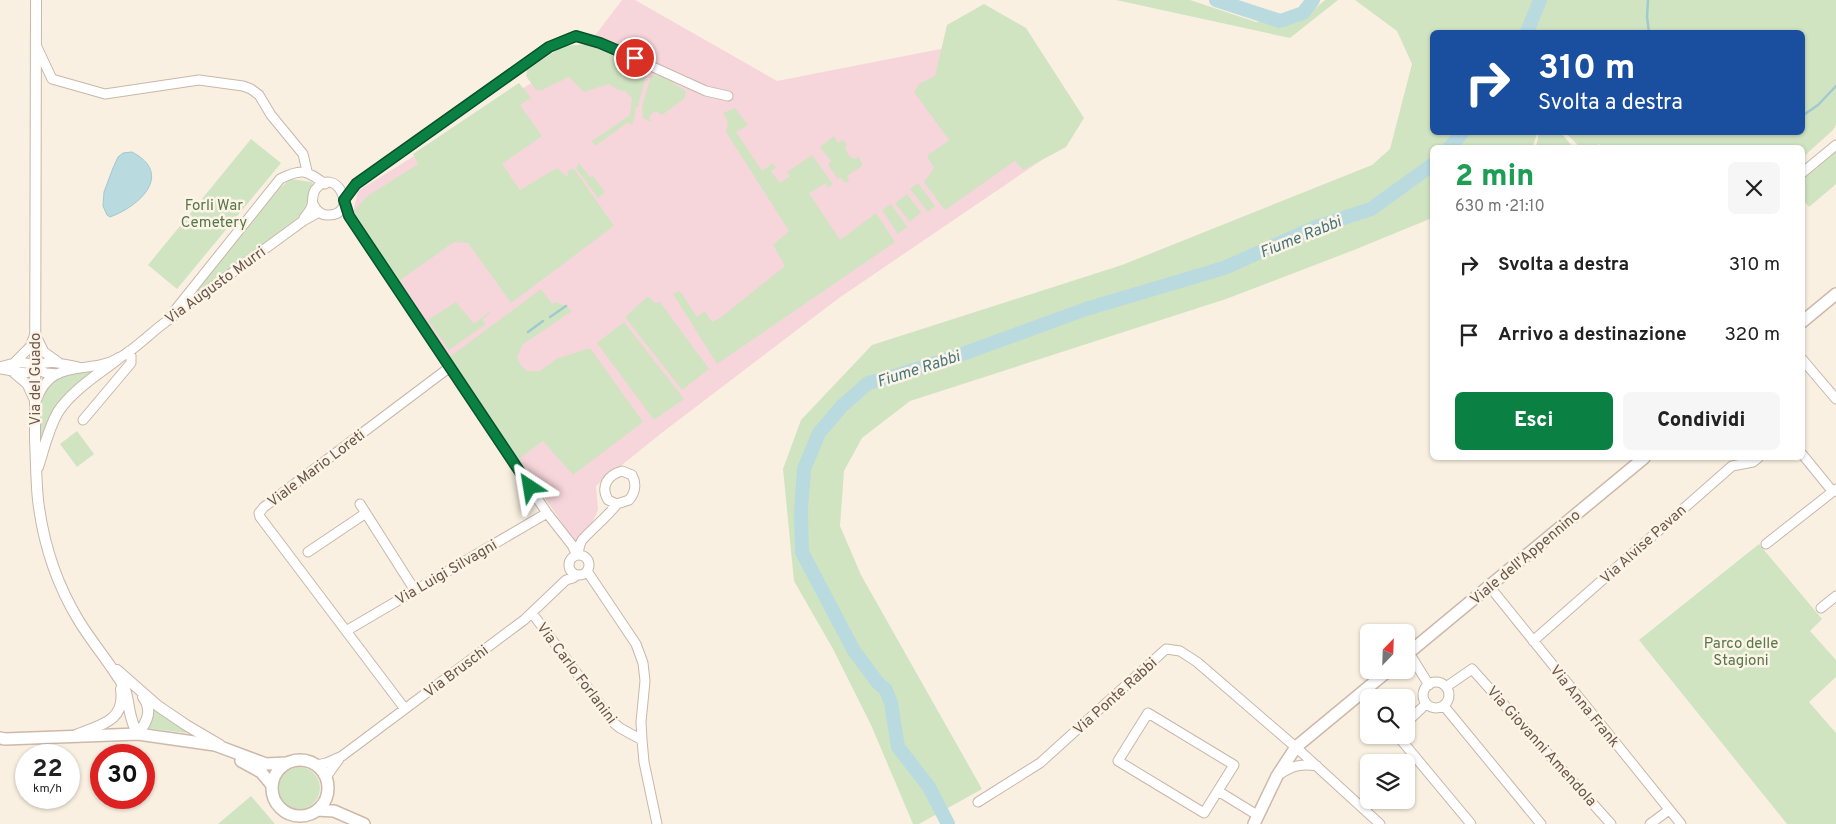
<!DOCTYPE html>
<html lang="it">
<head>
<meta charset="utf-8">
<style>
	body { margin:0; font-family:Overpass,sans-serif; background:#f6f6f6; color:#222; height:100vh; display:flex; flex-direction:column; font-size:19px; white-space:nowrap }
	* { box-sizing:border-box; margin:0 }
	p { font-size:16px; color:#767676 }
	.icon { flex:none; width:28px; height:28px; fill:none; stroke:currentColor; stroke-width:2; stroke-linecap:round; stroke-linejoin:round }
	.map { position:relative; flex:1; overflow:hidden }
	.side { position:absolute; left:1430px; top:145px; width:375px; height:315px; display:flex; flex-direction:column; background:#fff; border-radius:8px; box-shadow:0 1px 4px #0004 }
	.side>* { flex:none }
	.top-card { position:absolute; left:1430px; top:30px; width:375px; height:105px; border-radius:8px; box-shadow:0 1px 4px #0004; background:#1a4fa0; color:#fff; overflow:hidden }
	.needle { width:32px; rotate:23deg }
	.tools { position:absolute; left:1360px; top:624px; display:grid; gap:10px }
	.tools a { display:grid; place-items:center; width:55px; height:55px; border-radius:8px; background:#fff; box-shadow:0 1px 4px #0004; font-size:25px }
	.speed { position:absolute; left:15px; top:744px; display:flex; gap:10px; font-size:25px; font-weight:700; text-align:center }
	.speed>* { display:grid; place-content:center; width:65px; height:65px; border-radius:50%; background:#fff; box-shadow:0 1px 4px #0004; line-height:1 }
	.speed small { font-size:12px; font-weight:400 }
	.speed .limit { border:8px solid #d22; background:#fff; color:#111 }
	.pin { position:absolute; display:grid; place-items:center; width:42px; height:42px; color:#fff; margin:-21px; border:2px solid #fff; border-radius:50%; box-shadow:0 1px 5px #0007 }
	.me { position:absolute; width:55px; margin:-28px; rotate:327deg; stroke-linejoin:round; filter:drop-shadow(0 0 4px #0008) }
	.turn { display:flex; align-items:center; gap:18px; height:105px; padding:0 25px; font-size:22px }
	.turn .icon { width:65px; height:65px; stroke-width:2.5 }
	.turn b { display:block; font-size:35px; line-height:42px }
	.round { display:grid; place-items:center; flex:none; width:52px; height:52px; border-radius:8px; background:#f6f6f6 }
	.headline { display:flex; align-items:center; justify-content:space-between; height:85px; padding:0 25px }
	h1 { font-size:30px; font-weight:800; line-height:38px; color:#1e9e55 }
	.cta { display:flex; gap:10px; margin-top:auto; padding:10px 25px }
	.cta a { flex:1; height:58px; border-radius:8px; background:#0b8043; color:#fff; font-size:20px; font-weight:800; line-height:58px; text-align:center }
	.cta a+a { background:#f6f6f6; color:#222 }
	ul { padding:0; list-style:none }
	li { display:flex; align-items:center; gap:15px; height:70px; padding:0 25px }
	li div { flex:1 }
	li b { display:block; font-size:19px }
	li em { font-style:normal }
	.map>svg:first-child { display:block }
</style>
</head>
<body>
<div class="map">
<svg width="1836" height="824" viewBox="0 0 1836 824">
	<rect width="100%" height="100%" fill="#f9f0e1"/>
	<path fill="#f6d6da" d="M 622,0 L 635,0 L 777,81 L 961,45 L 1055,151 L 839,298 L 659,435 L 596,486 L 598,510 L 580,550 L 353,213 L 358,191 L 584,50 Z"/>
	<path fill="#d0e4c2" d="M 1116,0 L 1190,0 L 1256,22 L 1310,13 L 1325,0 L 1338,0 L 1290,38 Z
		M 1355,0 L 1836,0 L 1836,125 L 1833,130 L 1803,157 L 1802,148 L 1602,148 L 1599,144 L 1594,147 L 1580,147 L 1566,133 L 1802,132 L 1802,32 L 1432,32 L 1432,132 L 1537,133 L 1533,147 L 1432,148 L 1432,218 L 1354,250 L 1226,299 L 910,401 L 862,438 L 844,471 L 840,526 L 861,575 L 982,789 L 919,824 L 913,824 L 871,725 L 833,649 L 794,581 L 783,469 L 801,420 L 872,345 L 1122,265 L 1372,165 L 1390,149 L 1412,64 L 1397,31 Z
		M 984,4 L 1026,28 L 1084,118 L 1066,147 L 1023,170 L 1015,161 L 945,210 L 924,182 L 934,168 L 927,156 L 949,140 L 914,92 L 919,84 L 935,76 L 947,25 Z
		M 590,44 L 648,69 L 638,106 L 636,107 L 633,123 L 632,124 L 627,123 L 595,146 L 592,141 L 630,115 L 632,98 L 625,91 L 618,90 L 609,84 L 584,92 L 569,77 L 542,90 L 536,90 L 526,76 L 527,70 L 563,46 Z
		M 651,76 L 662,76 L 686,91 L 684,99 L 662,115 L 656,111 L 651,114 L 649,119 L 652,121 L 650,122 L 643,118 L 642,107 Z
		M 519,83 L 531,98 L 520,105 L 542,136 L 502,164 L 520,190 L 557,168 L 565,175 L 569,177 L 567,172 L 571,169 L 575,170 L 614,226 L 511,303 L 468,243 L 454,242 L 399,281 L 353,213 L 366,197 L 418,164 L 413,154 Z
		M 735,108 L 748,125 L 736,132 L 762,171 L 773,163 L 776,168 L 771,171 L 780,183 L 790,176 L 787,172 L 812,155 L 833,184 L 828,188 L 826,183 L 809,193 L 840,240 L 876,213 L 895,242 L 717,364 L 673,294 L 680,291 L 697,317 L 705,311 L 712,322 L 720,318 L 785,266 L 773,245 L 789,231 L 726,132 L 728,122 L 723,113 Z
		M 1539,133 L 1561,133 L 1573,147 L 1536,147 Z
		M 834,136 L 838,143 L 843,140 L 847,144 L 845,149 L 850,157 L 855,159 L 859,157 L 862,163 L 862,166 L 847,176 L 849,181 L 845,183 L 840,177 L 838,179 L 828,165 L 831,161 L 820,147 Z
		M 251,139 L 281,163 L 177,289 L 148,265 Z
		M 1836,151 L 1836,184 L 1809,207 L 1803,200 L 1803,179 Z
		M 579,163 L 590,177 L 593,176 L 605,192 L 598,198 L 576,168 Z
		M 291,179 L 312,182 L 313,186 L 303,214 L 186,302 L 208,271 L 281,187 Z
		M 918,183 L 935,206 L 928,212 L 910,189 Z
		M 907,194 L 921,212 L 910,222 L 895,203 Z
		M 891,204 L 907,227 L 898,234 L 882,210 Z
		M 541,289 L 552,304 L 555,302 L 567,306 L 572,311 L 522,345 L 517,357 L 521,366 L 527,371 L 540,371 L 556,359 L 590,348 L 643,422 L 573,475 L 543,441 L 517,460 L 448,358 Z
		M 648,296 L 655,303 L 660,302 L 709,369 L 682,390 L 625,317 Z
		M 456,302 L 474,324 L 489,312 L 490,313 L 482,320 L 486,324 L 449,350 L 428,320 Z
		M 624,322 L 684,399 L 654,420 L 597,343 Z
		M 101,369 L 69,393 L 40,445 L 42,399 L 52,380 L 74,373 Z
		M 77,431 L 94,454 L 77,467 L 60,444 Z
		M 1759,544 L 1822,619 L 1810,631 L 1836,660 L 1836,677 L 1809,702 L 1836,733 L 1836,824 L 1787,824 L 1639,640 Z
		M 150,703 L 195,734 L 147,728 Z
		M278 788a21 21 0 1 1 42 0a21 21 0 1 1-42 0Z
		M 251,796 L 275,824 L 218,824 Z"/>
	<path fill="#b9dadf" stroke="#a0c9d0" d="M 132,152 C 174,174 140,206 110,217 L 107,215 L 103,206 L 104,192 L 113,168 L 118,157 L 123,153 Z"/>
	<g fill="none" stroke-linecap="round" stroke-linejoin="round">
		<path stroke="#a0c9d0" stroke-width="2.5" d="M 1648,0 L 1647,17 L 1649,32
			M 1802,116 L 1818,105 L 1836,86
			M 550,317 L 566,306
			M 528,332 L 543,321"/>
		<path stroke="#b9dadf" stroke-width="14" d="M 1216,0 L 1280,21 L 1303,13 L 1313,0
			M 1527,32 L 1540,0
			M 1449,148 L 1463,132
			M 948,824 L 929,787 L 898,747 L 891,703 L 886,690 L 878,683 L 854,651 L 802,552 L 801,510 L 804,469 L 819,433 L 842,406 L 868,383 L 898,375 L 957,356 L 1086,309 L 1224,268 L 1316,227 L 1371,209 L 1432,165"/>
		<g stroke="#c8b7aa" stroke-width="11">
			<path id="minor" d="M 36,45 L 52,79 L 105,94 L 199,80 L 243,86 L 251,89 L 259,95 L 271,115 L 303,154 L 307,171
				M 1802,173 L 1836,145
				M 344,201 L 356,184 L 549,47 L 575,36 L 600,43 L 706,91 L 728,96
				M 344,201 L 349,216 L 547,513 L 572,545 L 577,555
				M 304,218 C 307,214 311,210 312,205 C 313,200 312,195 315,190 C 335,162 362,216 327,215 C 320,215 316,210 313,204
				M 172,314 L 280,179 C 302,168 306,170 325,184
				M 35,334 L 44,352 L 58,362
				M 1802,359 L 1836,399
				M 15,362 L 30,347 L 35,334
				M 0,367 C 13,363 22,360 35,366 C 50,359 62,364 78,367
				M 0,369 L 26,373 L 35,369 L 46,373 L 58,374
				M 13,372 L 27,384 L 34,399
				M 36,401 C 52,356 86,376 119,358 C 136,349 151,332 167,321 C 212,287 258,254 303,221 L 319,212
				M 83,420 L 131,363 L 131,356 L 129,351
				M 1802,454 L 1833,492
				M 622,471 L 632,475 C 637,484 635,493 629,500 L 617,504 L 608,500 C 600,486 608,475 622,471 Z
				M 360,504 L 414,589
				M 1766,544 L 1836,489
				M 308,552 L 366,513
				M569 565a10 10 0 1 1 20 0a10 10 0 1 1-20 0Z
				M 578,555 C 579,550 579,543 583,539 C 594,527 607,517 617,504
				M 587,571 L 636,644 L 643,663 L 645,681 L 641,722 L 642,740 L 644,762 L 657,824
				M 1490,587 L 1681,824
				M 1821,608 L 1836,596
				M 532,613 L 614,723 L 620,728 L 642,740
				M 346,631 L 547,513
				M 1533,641 L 1732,466 L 1753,462 L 1758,458
				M 1409,653 L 1429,685
				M1423 695a13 13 0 1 1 26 0a13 13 0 1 1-26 0Z
				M 1446,687 L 1472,669 L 1611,824
				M 1444,706 L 1541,824
				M 405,709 L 260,517 L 259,513 L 264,507 L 450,367
				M 1148,713 L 1234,765 L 1204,813 L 1118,761 Z
				M 1406,723 L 1426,704
				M 1397,735 L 1471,824
				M 317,765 L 326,763 L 342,756 L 524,620 L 566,580 L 573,578 L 577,575
				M 1280,774 C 1292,766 1302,763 1317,766
				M 326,777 L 339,759
				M 1218,791 L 1257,815
				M 978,802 L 1040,763 L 1166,649 L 1180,651 L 1197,662 L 1299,750 L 1380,824
				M 1650,824 L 1669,810"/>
		</g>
		<g stroke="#c8b7aa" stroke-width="12">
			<path id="tertiary" d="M 36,0 L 35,439 C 36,459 36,480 38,500 C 43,542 57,585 79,621 C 93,644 111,664 124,687 C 129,698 128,709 132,720 C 133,725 136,730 138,734
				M 38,467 C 44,449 48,429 58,412 C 72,390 99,374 119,358
				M 117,670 L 158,706 L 186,725 L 220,745
				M 138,734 C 147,722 153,710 143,697
				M 76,735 C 100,725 126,721 121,689"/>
		</g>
		<g stroke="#cdb9aa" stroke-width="14">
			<path id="secondary" d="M 1802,322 L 1836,294
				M 1406,655 L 1644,458
				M 0,738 L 5,739 L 138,734 L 215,745 L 266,764 L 286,763
				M272 788a28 28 0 1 1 56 0a28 28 0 1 1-56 0Z
				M 241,761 L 261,772 L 271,784
				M 317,810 L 334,811 L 364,824
				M 1254,824 L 1277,776 L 1296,747 L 1389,670"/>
		</g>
		<use href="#minor" stroke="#fff" stroke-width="9"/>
		<use href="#tertiary" stroke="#fff" stroke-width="10"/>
		<use href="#secondary" stroke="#fff" stroke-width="11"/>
	</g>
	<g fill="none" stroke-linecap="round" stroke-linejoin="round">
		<g stroke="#07532c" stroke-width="12">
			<path id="route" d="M 530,487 L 349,216 L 344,200 L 356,184 L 549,47 L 576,36 L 600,43 L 635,58"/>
		</g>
		<use href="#route" stroke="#0b8043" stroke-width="9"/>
	</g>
	<g text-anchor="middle" stroke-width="5" stroke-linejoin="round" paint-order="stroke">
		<g font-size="15" fill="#567748" stroke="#fcf4e7">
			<text x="214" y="210">Forli War<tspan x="214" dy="17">Cemetery</tspan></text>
			<text x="1741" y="648">Parco delle<tspan x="1741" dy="17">Stagioni</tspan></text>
		</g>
		<g font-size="15" fill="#6d574b" stroke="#fcf4e7">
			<text transform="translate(215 285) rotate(-36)" y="5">Via Augusto Murri</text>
			<text transform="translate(35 379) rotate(-90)" y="5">Via del Guado</text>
			<text transform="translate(316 468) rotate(-37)" y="5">Viale Mario Loreti</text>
			<text transform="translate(1643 544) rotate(-42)" y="5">Via Alvise Pavan</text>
			<text transform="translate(1525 557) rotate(-40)" y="5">Viale dell'Appennino</text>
			<text transform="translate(446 572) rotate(-30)" y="5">Via Luigi Silvagni</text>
			<text transform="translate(456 671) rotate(-37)" y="5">Via Bruschi</text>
			<text transform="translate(577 673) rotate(53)" y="5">Via Carlo Forlanini</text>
			<text transform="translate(1115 696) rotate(-42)" y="5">Via Ponte Rabbi</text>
			<text transform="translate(1585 706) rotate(51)" y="5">Via Anna Frank</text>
			<text transform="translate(1542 746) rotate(48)" y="5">Via Giovanni Amendola</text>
		</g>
		<g font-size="16" font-style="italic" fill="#48767e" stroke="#fcf4e7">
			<text transform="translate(1300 236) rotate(-22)" y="6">Fiume Rabbi</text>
			<text transform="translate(918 368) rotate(-18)" y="6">Fiume Rabbi</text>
		</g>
	</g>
</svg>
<div class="tools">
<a><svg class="needle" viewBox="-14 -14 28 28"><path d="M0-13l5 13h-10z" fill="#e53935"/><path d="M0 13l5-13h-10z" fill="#767676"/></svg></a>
<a><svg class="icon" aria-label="search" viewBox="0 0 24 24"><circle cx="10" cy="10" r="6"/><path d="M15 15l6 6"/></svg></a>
<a><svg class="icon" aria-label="layers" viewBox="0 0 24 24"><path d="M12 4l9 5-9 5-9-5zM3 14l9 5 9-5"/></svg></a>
</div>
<div class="speed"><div>22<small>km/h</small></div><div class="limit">30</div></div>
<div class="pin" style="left:635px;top:58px;background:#d93025"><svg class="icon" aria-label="arrive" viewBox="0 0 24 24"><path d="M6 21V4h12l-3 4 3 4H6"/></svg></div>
<svg class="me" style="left:530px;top:487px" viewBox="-20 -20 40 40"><path d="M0-17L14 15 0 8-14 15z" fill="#0b8043" stroke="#fff" stroke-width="4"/></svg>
<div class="top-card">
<div class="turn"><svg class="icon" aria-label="right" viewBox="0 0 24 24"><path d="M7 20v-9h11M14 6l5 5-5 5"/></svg><div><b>310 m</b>Svolta a destra</div></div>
</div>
<section class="side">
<div class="headline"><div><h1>2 min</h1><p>630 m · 21:10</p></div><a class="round"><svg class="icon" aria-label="close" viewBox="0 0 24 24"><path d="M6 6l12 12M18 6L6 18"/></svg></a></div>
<ul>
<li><svg class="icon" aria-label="right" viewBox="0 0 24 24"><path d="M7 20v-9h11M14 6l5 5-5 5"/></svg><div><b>Svolta a destra</b></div><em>310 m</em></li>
<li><svg class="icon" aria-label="arrive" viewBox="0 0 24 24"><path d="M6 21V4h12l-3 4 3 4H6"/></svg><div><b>Arrivo a destinazione</b></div><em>320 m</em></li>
</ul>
<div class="cta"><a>Esci</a><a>Condividi</a></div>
</section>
</div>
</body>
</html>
